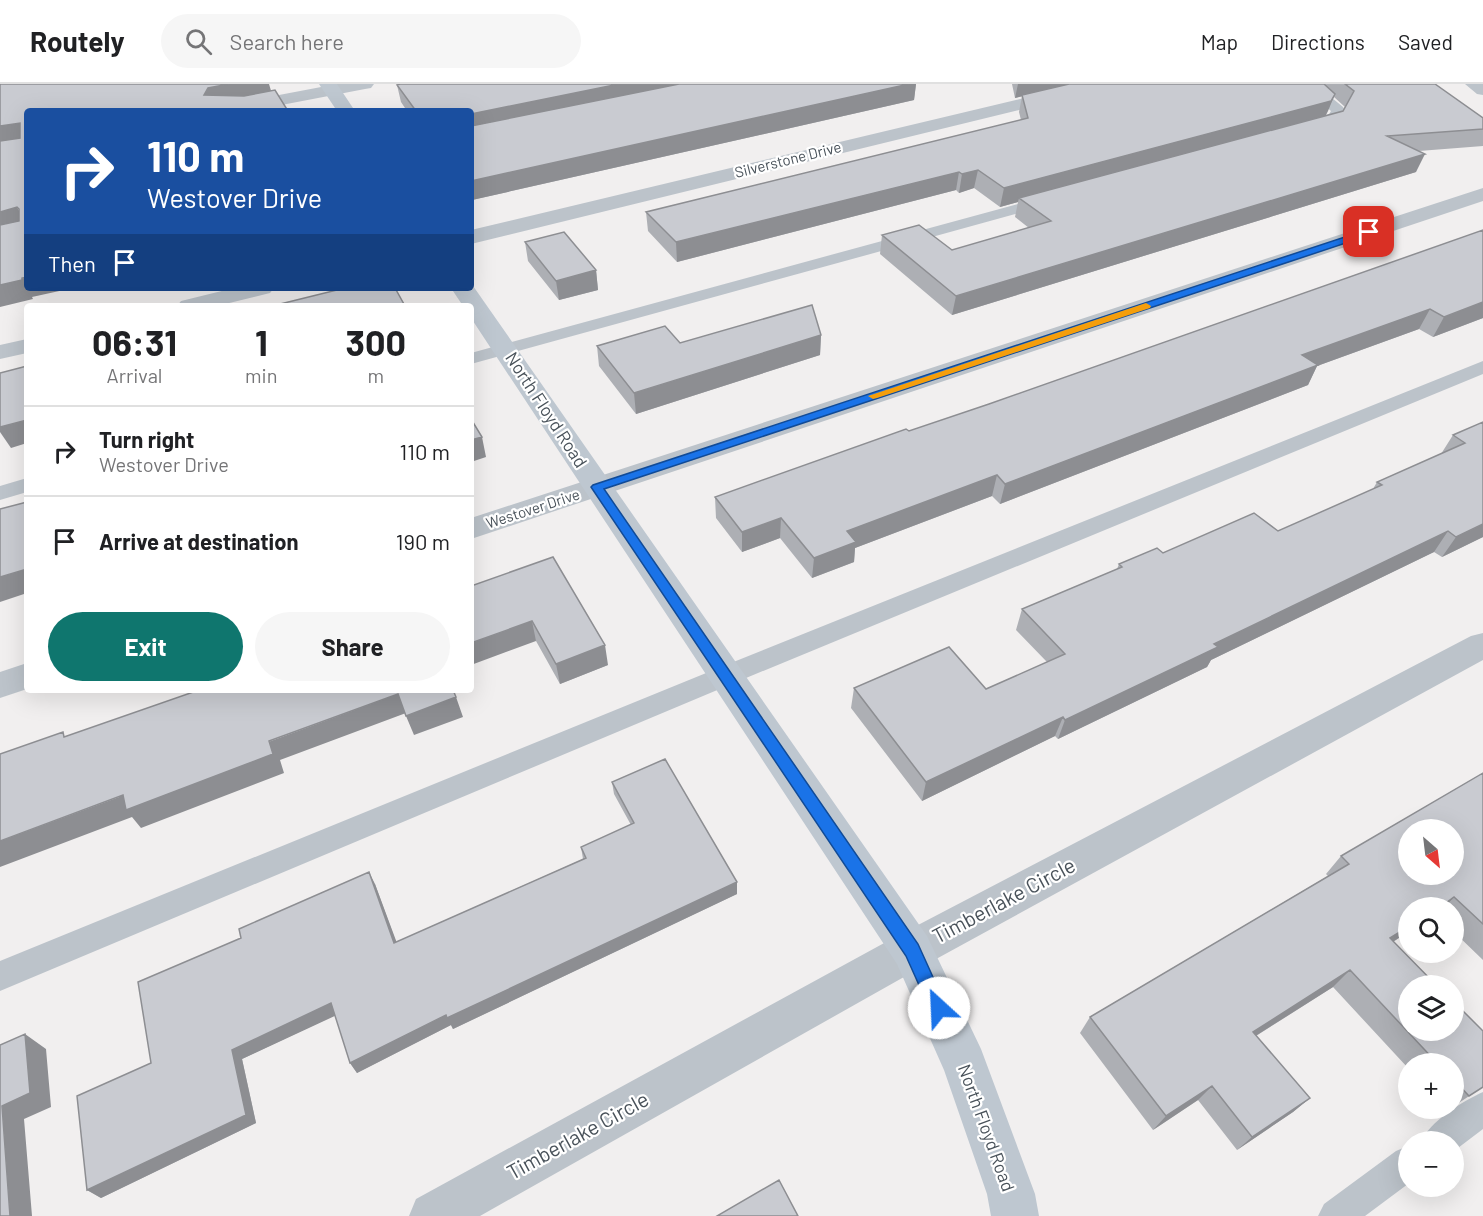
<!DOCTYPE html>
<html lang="en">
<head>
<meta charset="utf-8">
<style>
	body { margin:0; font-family:Barlow,sans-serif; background:#f6f6f6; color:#202124; height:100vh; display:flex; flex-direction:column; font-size:22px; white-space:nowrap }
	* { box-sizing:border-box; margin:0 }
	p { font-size:20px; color:#757577 }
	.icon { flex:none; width:33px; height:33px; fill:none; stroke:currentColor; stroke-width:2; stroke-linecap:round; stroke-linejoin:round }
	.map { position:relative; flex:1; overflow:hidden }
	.drawer { position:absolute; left:24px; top:219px; width:450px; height:390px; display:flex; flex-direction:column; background:#fff; border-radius:6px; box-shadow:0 6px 24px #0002 }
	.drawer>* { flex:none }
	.hud { position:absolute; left:24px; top:24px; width:450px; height:183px; border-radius:6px; box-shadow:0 6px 24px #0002; background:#1a4fa0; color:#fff; overflow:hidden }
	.needle { width:39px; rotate:152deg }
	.controls { position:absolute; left:1398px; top:735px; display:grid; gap:12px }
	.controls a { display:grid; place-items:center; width:66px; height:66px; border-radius:50%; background:#fff; box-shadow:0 6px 24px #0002; font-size:30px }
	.pin { position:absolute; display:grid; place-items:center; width:51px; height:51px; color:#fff; margin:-26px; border-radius:12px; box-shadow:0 3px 9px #0006 }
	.me { position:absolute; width:66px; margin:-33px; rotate:335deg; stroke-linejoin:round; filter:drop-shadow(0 0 4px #0008) }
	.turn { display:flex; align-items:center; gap:21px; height:126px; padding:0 24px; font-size:27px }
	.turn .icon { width:78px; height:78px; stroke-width:2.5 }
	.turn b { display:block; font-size:42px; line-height:51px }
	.then { display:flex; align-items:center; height:57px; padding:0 24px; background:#0003; gap:12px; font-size:22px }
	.eta { display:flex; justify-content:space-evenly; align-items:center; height:102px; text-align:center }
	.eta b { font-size:36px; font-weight:700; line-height:42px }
	.cta { display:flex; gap:12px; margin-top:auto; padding:12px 24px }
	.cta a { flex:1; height:69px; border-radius:36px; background:#0f766e; color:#fff; font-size:24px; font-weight:700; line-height:69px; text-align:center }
	.cta a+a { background:#f6f6f6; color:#202124 }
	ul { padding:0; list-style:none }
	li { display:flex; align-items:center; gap:18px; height:90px; padding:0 24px; border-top:2px solid #e0e0e0 }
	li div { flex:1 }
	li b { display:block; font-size:22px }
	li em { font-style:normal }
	header { display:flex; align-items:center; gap:36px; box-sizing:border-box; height:84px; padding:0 30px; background:#fff; border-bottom:2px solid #e0e0e0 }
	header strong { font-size:28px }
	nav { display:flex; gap:33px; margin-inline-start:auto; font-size:21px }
	.search { width:420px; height:54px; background:#f6f6f6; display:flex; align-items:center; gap:15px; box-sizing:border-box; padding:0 21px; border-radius:33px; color:#757577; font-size:22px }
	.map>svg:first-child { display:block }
</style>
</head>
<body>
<header>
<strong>Routely</strong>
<div class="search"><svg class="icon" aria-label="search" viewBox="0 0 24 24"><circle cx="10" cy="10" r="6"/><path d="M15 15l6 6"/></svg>Search here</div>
<nav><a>Map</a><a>Directions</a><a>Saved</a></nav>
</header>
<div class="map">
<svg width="1483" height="1132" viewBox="0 0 1483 1132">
	<rect width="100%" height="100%" fill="#f1efef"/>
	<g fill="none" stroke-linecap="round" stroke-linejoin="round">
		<path fill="#bcc3ca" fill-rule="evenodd" d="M 1301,0 L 1315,0 L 1343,23 L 1345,26 L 1335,43 L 1309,49 L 1304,48 L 1302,45 L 1304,42 L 1325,37 L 1331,27 Z
			M 1047,112 L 1052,114 L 1055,117 L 1052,120 L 471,280 L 471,269 Z
			M 1483,277 L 1483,290 L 734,599 L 0,907 L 0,877 L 716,585 Z
			M 27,394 L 27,408 L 0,416 L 0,402 Z
			M 1483,1008 L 1483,1045 L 1454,1067 L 1454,1058 L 1421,1058 C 1429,1038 1463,1017 1483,1008 Z
			M 1408,1062 L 1408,1100 L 1365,1132 L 1318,1132 L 1324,1120 L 1396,1067 Z"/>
		<path fill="#bcc3ca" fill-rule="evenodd" d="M 337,0 L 374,0 L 371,4 L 365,5 L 250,27 L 212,27 L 215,23 L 221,22 Z
			M 1083,0 L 1114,0 L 1111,4 L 1105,5 L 471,160 L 471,146 Z
			M 1465,0 L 1483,0 L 1483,11 L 1477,10 Z
			M 1483,104 L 1483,117 L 471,455 L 471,434 Z
			M 234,204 L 274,204 L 270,209 L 217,222 L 177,222 L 181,217 Z
			M 27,255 L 27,269 L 0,275 L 0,261 Z
			M 1483,549 L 1483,576 L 927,880 L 480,1132 L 409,1132 L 416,1115 L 897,852 L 1471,552 Z
			M 27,579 L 27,605 L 0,614 L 0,588 Z"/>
		<path fill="#bec7d0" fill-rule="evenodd" d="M 319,0 L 337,0 L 355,27 L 337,27 Z
			M 471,199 L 927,852 L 981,965 L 1035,1110 L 1039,1132 L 991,1132 L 987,1110 L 944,986 L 897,880 L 471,234 L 471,222 L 463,222 L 451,204 L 471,204 Z"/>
	</g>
	<path fill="#adafb4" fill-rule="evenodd" d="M 400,0 L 916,0 L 914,16 L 472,116 L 471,115 L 471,27 L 407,27 L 401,18 L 397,1 Z
		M 1012,0 L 1435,0 L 1483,34 L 1483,62 L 1419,67 L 1416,88 L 952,231 L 880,170 L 882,151 L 952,166 L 1029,144 L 1015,133 L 1018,118 L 1000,123 L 974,104 L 959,109 L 956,106 L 677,178 L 648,147 L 646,128 L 1021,36 L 1019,28 L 1022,12 L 1015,14 ZM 1334,13 L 1345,23 L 1343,27 L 1325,32 Z
		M 1483,146 L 1483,234 L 1433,253 L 1419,245 L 1317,282 L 1308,301 L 1000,420 L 992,412 L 855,464 L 854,478 L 812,494 L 780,454 L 742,468 L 716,434 L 715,413 L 989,320 Z
		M 525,158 L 596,186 L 598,206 L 559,216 L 528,177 Z
		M 821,251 L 820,271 L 636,330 L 599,282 L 597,262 L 680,259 Z
		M 1483,338 L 1483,453 L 1442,473 L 1434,468 L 1211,576 L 1207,583 L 1058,655 L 1055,652 L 922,717 L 851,624 L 854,604 L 986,605 L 1047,578 L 1016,546 L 1022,525 L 1117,485 L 1119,480 L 1163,469 L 1278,447 L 1373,405 L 1377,398 L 1441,370 L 1453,351 Z
		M 471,502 L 608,581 L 560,600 L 536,557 Z
		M 1483,689 L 1483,876 L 1454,848 L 1454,824 L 1408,824 L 1408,848 L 1393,858 L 1483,1003 L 1454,1022 L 1454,980 L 1408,980 L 1408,984 L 1333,903 L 1256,952 L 1310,1014 L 1293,1028 L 1237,1066 L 1198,1016 L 1153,1046 L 1080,949 L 1090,933 L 1328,792 L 1326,790 L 1341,772 Z
		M 612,698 L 737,798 L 737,810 L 453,945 L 451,941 L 357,989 L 350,979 L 335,931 L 242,975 L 256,1039 L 101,1114 L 87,1106 L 151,979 L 375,800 L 396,858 L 583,775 L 581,763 L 631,741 L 614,710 Z"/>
	<path fill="#8d8e92" d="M 229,0 L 269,0 L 272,10 L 211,27 L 204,11 L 208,4 Z
		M 619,0 L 704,0 L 471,49 L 471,30 Z
		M 909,0 L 916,0 L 914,16 L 472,116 L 471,97 Z
		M 1018,0 L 1073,0 L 1015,14 Z
		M 1335,10 L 1328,27 L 1324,35 L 1019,114 L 1018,118 L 1000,123 L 1004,104 Z
		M 20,39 L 27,53 L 0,61 L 0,42 Z
		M 1425,70 L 1416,88 L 952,231 L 956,212 Z
		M 978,86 L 974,104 L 959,109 L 962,90 Z
		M 959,88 L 956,106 L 677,178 L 676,158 Z
		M 17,123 L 27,142 L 0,149 L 0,128 Z
		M 596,186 L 598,206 L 559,216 L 556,197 Z
		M 27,193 L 27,204 L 73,204 L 32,213 L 33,215 L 0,223 L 0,201 Z
		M 1483,218 L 1483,234 L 1433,253 L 1444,233 Z
		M 1430,225 L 1419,245 L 1317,282 L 1308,301 L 1000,420 L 1005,400 L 1302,271 Z
		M 821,251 L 820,271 L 636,330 L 634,309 Z
		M 27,336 L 27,359 L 11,364 L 0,348 L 0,343 Z
		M 482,353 L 486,373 L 471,378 L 471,356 Z
		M 997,391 L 992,412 L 855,464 L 854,478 L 812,494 L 814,474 L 847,447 Z
		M 781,434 L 780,454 L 742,468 L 742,448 Z
		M 1483,440 L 1483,453 L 1442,473 L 1456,453 Z
		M 1448,447 L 1434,468 L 1211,576 L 1207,583 L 1058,655 L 1065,636 L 1214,560 Z
		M 27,485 L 27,509 L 0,518 L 0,493 Z
		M 532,537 L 536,557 L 471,581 L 471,559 Z
		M 605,561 L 608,581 L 560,600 L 556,580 Z
		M 398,610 L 406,629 L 280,676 L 284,689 L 141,744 L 132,733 L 0,783 L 0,757 Z
		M 456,613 L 463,633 L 414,651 L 406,632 Z
		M 1063,633 L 1055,652 L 922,717 L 926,698 Z
		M 369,788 L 375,800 L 401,870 L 394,859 Z
		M 737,798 L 737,810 L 453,945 L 451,941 L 357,989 L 350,979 L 446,931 Z
		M 1454,813 L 1444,824 L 1439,824 Z
		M 1408,843 L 1408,848 L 1372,871 L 1390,854 Z
		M 1350,886 L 1333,903 L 1238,963 L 1253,948 Z
		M 331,919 L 339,930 L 242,975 L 256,1039 L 101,1114 L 87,1106 L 232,966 Z
		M 25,950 L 46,965 L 51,1023 L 24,1035 L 32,1132 L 10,1132 L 2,1022 Z
		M 1212,1002 L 1198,1016 L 1153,1046 L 1166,1032 Z
		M 1310,1014 L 1293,1028 L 1237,1066 L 1252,1053 Z"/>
	<path fill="#c9cbd1" stroke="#8d8e92" stroke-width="1.5" fill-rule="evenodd" d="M 0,0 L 229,0 L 208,4 L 204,11 L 244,12 L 275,6 L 288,27 L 27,27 L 27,193 L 22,194 L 22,196 L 0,201 L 0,141 L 19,137 L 19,125 L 17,123 L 0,128 L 0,57 L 20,54 L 20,39 L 0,42 Z
		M 400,0 L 619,0 L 471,30 L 471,27 L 416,27 L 397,1 Z
		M 679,0 L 909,0 L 471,97 L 471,42 Z
		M 1069,0 L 1324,0 L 1335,10 L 1331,17 L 1004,104 L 978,86 L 962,90 L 959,88 L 676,158 L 646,128 L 1028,34 L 1022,11 Z
		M 1345,0 L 1435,0 L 1483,34 L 1483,45 L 1387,52 L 1425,70 L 956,212 L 882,151 L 919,141 L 952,166 L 1051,137 L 1019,114 L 1343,27 L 1354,7 Z
		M 1483,146 L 1483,218 L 1444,233 L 1430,225 L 1302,271 L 1318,281 L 1005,400 L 997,391 L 847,447 L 856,458 L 814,474 L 781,434 L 742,448 L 715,413 L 906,345 L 909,347 L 989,320 Z
		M 564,148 L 596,186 L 556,197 L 525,158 Z
		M 345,204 L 395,204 L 405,222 L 272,222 Z
		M 812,221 L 821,251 L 634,309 L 597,262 L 665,242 L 680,259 Z
		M 27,282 L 27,336 L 0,343 L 0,289 Z
		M 471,335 L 482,353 L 471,356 Z
		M 1483,338 L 1483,440 L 1456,453 L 1448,447 L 1214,560 L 1218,563 L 1065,636 L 1063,633 L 926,698 L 854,604 L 949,563 L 986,605 L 1065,570 L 1022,525 L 1122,483 L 1119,480 L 1157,464 L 1163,469 L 1254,429 L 1278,447 L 1382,401 L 1377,398 L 1465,359 L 1453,351 Z
		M 27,418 L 27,485 L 0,493 L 0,425 Z
		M 553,473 L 605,561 L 556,580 L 532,537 L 471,559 L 471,502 Z
		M 199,606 L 453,606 L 456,613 L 406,632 L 398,610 L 269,657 L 273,670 L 126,726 L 123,711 L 0,757 L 0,670 L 63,648 L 64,653 Z
		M 665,675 L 737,798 L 447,934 L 446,931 L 350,979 L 331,919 L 232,966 L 246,1031 L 87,1106 L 77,1012 L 151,979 L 138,898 L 241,854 L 239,845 L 369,788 L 394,859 L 586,774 L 581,763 L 634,739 L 612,698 Z
		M 1483,689 L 1483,840 L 1454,813 L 1439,824 L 1408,824 L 1408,843 L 1390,854 L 1437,902 L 1408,902 L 1408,946 L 1454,946 L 1454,918 L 1483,947 L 1483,1003 L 1469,1012 L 1454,996 L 1454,980 L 1438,980 L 1350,886 L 1253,948 L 1310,1014 L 1252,1053 L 1212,1002 L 1166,1032 L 1090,933 L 1349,780 L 1341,772 ZM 1408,746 L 1454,746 L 1454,790 L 1408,790 Z
		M 25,950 L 30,1009 L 2,1022 L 10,1132 L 0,1132 L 0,961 Z
		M 779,1096 L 798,1132 L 717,1132 Z"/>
	<path fill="#1a73e8" stroke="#114b97" stroke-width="1.5" d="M 1369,145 L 1374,148 L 1373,150 L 604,405 L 918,860 L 947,924 L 945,930 L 939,932 L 932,930 L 906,872 L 591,403 L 593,401 Z"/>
	<path fill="#f59e0b" d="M 1146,219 L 1151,222 L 1150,224 L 877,314 L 873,315 L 868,312 Z"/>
	<g text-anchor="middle" stroke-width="4.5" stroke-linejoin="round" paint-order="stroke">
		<g font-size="15" fill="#49525a" stroke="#fff">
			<text transform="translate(788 76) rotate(-14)" y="5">Silverstone Drive</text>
			<text transform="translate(533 425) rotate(-18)" y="5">Westover Drive</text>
		</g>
		<g font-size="18" fill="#49525a" stroke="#fff">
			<text transform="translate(546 326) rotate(57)" y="6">North Floyd Road</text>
			<text transform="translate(986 1044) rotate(70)" y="6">North Floyd Road</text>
		</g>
		<g font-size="21" fill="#49525a" stroke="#fff">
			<text transform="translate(1004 817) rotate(-28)" y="7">Timberlake Circle</text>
			<text transform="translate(578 1052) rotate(-29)" y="7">Timberlake Circle</text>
		</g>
	</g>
</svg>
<div class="controls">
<a><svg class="needle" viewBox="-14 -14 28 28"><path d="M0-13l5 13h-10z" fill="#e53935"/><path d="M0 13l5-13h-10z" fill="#757577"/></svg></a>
<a><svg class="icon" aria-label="search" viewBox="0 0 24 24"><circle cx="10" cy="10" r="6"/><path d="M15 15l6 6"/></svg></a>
<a><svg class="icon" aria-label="layers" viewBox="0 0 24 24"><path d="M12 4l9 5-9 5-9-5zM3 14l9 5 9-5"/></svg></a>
<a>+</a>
<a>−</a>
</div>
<div class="pin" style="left:1369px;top:148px;background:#d93025"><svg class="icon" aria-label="arrive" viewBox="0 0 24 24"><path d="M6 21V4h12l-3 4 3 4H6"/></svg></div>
<svg class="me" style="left:939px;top:924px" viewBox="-20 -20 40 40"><circle r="19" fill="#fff"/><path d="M0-13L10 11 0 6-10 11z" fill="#1a73e8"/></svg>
<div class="hud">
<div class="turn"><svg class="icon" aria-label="right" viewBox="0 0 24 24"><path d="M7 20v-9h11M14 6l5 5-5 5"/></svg><div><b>110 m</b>Westover Drive</div></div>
<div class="then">Then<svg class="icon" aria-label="arrive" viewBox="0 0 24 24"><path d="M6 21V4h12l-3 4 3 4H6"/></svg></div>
</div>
<section class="drawer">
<div class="eta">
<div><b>06:31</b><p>Arrival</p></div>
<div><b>1</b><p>min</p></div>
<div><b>300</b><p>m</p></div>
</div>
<ul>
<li><svg class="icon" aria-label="right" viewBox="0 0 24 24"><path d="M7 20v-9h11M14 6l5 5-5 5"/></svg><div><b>Turn right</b><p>Westover Drive</p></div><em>110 m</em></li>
<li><svg class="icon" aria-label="arrive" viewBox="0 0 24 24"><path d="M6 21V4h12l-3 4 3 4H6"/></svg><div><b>Arrive at destination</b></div><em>190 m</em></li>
</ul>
<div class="cta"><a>Exit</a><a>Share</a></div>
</section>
</div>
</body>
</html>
